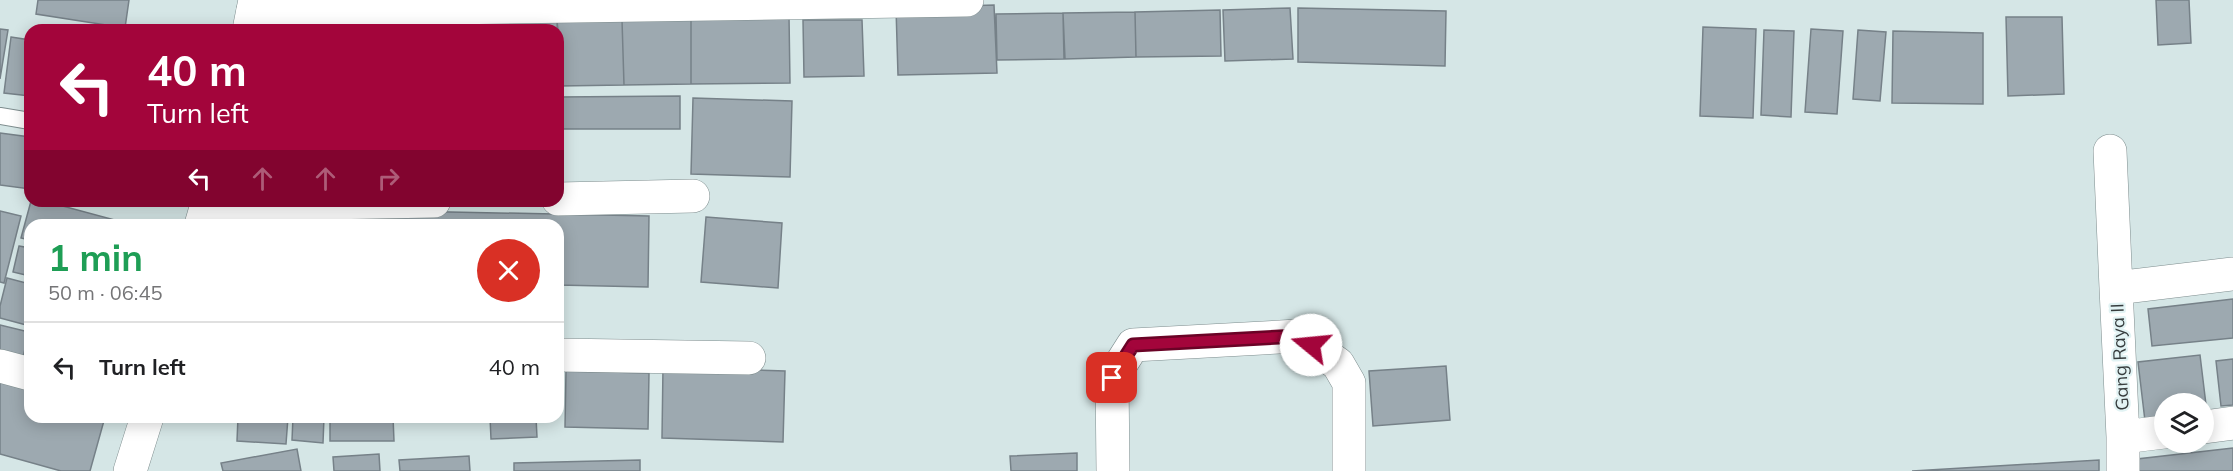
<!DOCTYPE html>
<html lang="en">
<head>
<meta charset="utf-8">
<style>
	body { margin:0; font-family:Mulish,sans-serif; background:#f6f6f6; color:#202124; height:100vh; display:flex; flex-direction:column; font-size:22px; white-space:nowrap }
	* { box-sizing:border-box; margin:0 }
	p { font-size:20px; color:#757577 }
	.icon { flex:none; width:33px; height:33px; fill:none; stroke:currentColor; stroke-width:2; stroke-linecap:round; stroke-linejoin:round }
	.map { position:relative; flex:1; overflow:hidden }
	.side { position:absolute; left:24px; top:219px; width:540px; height:204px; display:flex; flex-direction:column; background:#fff; border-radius:18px; box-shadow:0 3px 15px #0003 }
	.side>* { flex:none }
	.top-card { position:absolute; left:24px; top:24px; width:540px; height:183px; border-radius:18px; box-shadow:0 3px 15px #0003; background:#a3053b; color:#fff; overflow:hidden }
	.fabs { position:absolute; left:2154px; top:393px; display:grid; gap:12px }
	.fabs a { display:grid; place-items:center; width:60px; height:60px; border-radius:50%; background:#fff; box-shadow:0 3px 15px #0003; font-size:30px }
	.pin { position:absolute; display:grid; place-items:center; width:51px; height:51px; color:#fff; margin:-26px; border-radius:12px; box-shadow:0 3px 9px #0006 }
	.me { position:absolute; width:66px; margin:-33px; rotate:287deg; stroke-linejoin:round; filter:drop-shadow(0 0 4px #0008) }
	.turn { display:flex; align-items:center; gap:21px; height:126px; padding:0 24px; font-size:27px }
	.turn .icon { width:78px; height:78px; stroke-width:2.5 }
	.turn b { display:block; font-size:42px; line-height:51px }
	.lanes { display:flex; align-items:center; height:57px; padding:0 24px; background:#0003; justify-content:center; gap:30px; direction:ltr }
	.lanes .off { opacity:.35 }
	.round { display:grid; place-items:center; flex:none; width:63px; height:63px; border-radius:32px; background:#f6f6f6 }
	.summary { display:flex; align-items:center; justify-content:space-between; height:102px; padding:0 24px }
	h1 { font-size:36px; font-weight:700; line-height:45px; color:#1e9e55 }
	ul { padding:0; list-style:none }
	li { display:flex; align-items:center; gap:18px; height:90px; padding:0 24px; border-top:2px solid #e0e0e0 }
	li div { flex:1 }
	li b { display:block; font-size:22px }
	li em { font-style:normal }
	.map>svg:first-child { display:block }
</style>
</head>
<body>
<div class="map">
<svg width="2233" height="471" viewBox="0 0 2233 471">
	<rect width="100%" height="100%" fill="#d5e6e6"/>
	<path fill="#9da9b0" stroke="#768188" stroke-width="1.5" d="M 38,0 L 129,0 L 125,28 L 36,14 Z
		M 2156,0 L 2189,0 L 2191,43 L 2158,45 Z
		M 994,5 L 997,73 L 898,75 L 896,8 Z
		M 1290,8 L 1293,59 L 1225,61 L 1223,10 Z
		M 1298,8 L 1446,11 L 1445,66 L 1298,62 Z
		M 1220,10 L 1221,56 L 1136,57 L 1135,12 Z
		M 1135,12 L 1136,57 L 1065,59 L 1063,13 Z
		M 1063,13 L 1064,59 L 997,60 L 996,14 Z
		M 789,16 L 790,83 L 691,84 L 691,19 Z
		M 2006,17 L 2062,17 L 2064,94 L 2008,96 Z
		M 691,19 L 691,84 L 624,85 L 622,20 Z
		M 622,20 L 624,85 L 559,86 L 557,21 Z
		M 803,20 L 862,20 L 864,76 L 804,77 Z
		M 557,21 L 558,30 L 488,30 L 488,24 Z
		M 1703,27 L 1756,29 L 1753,118 L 1700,116 Z
		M 0,29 L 8,30 L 0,79 Z
		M 1811,29 L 1843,31 L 1837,114 L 1805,112 Z
		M 1764,30 L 1794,31 L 1791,117 L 1761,115 Z
		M 1858,30 L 1886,32 L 1880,101 L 1853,99 Z
		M 1893,31 L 1983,33 L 1983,104 L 1892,103 Z
		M 11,37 L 30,40 L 30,96 L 4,93 Z
		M 680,96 L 680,129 L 558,129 L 558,97 Z
		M 693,98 L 792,101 L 790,177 L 691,174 Z
		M 0,133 L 30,137 L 30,189 L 0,185 Z
		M 31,201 L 44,201 L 126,223 L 126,225 L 30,225 L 30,240 L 21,238 Z
		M 355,210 L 649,216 L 648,287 L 558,285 L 558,225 L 355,225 Z
		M 0,211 L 21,216 L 4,283 L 0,282 Z
		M 706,217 L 782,223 L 778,288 L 701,282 Z
		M 19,246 L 30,248 L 30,276 L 13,272 Z
		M 7,278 L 30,284 L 30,326 L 0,318 L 0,306 Z
		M 2233,299 L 2233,338 L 2152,346 L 2148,309 Z
		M 0,325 L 29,332 L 21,366 L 0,360 Z
		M 2200,355 L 2207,413 L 2204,414 L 2204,404 L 2164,404 L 2164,418 L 2145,421 L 2138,362 Z
		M 2233,359 L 2233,405 L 2221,406 L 2216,361 Z
		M 1446,366 L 1450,420 L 1373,426 L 1369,371 Z
		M 663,367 L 785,371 L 783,442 L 662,438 Z
		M 566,371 L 649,373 L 648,429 L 565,427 Z
		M 0,378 L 30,387 L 30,417 L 105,417 L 90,471 L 61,471 L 0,454 Z
		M 238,417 L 288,417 L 286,444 L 237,441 Z
		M 293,417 L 324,417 L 323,443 L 292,440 Z
		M 330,417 L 393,417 L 394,441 L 330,441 Z
		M 490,417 L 536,417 L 537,437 L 491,439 Z
		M 2233,448 L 2233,471 L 2139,471 L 2137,459 Z
		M 297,449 L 301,471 L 223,471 L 221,463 Z
		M 1077,453 L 1077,471 L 1011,471 L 1010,456 Z
		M 379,454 L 380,471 L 334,471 L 333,457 Z
		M 469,456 L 470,471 L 400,471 L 399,460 Z
		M 640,460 L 640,471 L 514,471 L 514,463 Z
		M 2099,460 L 2099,471 L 1912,471 Z"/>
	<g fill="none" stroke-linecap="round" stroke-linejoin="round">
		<g stroke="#7e8d8e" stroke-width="18">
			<path id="lane" d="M 0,116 L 30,121"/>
		</g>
		<g stroke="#7e8d8e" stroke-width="34">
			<path id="street" d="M 253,11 L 967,0
				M 2110,151 L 2116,288
				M 558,199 L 693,196
				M 207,205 L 434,201
				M 558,355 L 749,358
				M 0,366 L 30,374
				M 2204,427 L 2233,423
				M 2123,437 L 2164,432
				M 1113,471 L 1112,378 L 1133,345 L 1298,336 L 1338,364 L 1349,383 L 1349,471
				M 2123,471 L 2123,437 L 2116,288 L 2233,274"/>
		</g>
		<g stroke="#7e8d8e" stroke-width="34">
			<path id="secondary" d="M 249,30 L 255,0
				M 201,225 L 208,201
				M 130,471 L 147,417"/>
		</g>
		<use href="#lane" stroke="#fff" stroke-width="16"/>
		<use href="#street" stroke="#fff" stroke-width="33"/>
		<use href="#secondary" stroke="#fff" stroke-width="33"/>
	</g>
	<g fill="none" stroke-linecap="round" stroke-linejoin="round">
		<g stroke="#6a0326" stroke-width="15">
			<path id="route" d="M 1112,378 L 1133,345 L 1298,336 L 1311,345"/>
		</g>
		<use href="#route" stroke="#a3053b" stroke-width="10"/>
	</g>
	<g text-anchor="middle" stroke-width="4.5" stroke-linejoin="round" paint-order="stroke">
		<g font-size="18" fill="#363c3d" stroke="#e2f3f4">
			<text transform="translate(2120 357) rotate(-93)" y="6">Gang Raya II</text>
		</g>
	</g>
</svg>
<div class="fabs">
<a><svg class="icon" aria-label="layers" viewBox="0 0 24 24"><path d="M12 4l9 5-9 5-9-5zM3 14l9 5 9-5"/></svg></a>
</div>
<div class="pin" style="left:1112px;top:378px;background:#d93025"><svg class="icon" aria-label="arrive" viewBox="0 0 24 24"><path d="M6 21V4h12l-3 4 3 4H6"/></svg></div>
<svg class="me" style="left:1311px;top:345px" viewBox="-20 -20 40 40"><circle r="19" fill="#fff"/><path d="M0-13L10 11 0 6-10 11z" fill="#a3053b"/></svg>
<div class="top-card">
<div class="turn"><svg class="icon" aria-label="left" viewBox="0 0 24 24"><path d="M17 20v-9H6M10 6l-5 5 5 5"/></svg><div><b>40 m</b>Turn left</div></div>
<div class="lanes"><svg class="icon" aria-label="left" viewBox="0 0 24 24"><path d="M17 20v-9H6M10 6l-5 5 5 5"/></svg><svg class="icon off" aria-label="ahead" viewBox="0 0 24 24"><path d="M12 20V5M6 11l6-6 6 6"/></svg><svg class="icon off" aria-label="ahead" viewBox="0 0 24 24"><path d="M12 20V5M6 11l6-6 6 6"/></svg><svg class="icon off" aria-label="right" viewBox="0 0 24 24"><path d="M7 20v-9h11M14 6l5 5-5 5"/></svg></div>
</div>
<section class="side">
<div class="summary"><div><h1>1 min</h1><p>50 m · 06:45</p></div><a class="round" style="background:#d93025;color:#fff"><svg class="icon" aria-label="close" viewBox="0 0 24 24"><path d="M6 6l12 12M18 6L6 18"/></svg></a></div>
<ul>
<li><svg class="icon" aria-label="left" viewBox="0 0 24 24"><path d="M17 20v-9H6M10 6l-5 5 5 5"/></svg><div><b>Turn left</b></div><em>40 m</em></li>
</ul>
</section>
</div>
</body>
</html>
